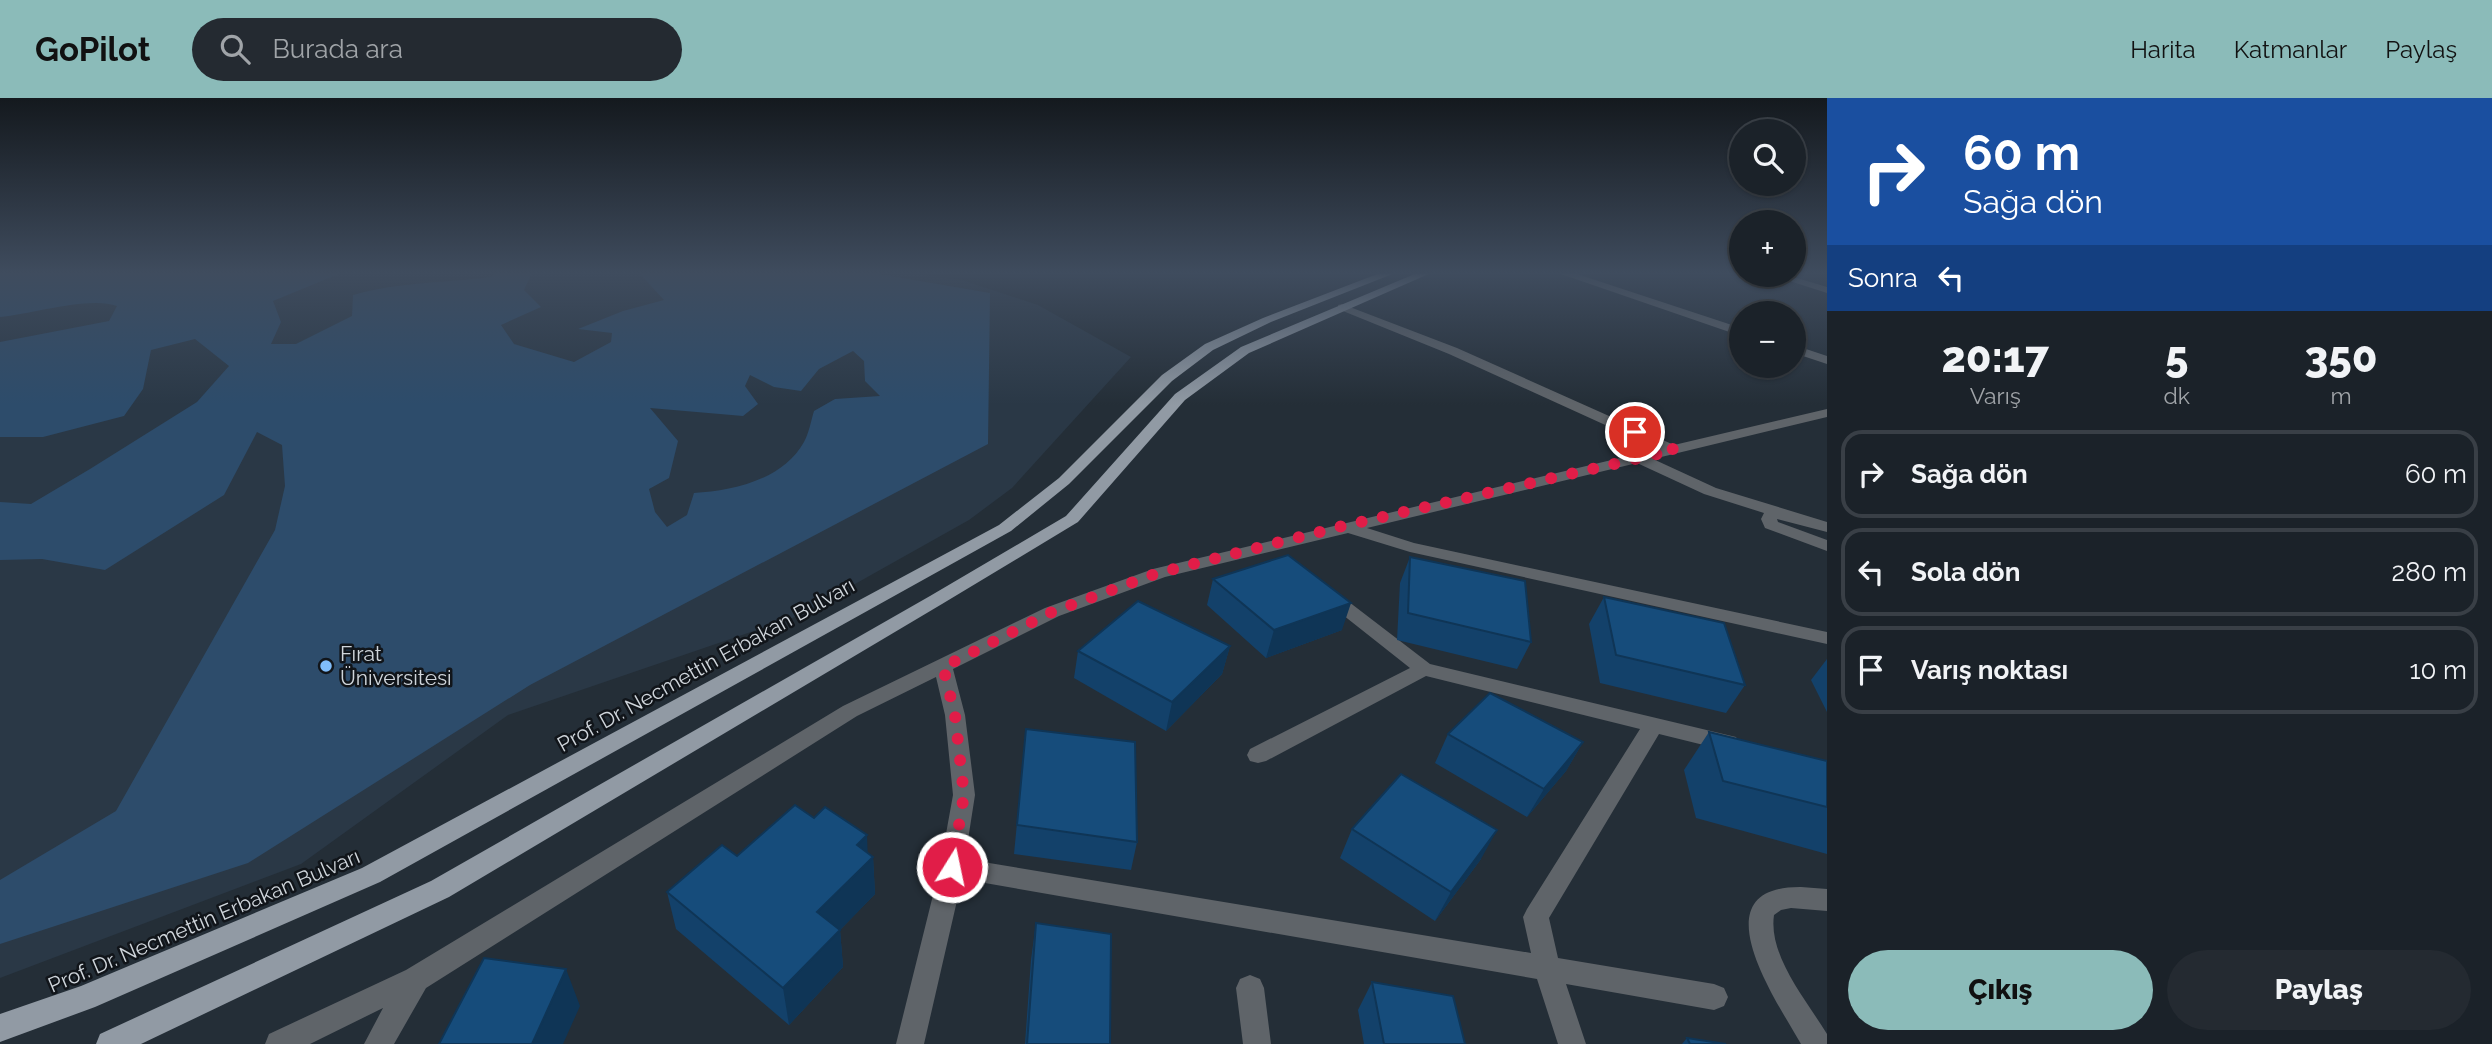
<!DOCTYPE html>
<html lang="tr">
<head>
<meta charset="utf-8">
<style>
	body { margin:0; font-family:Raleway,sans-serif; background:#242a31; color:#f1f3f6; height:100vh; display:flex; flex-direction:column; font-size:26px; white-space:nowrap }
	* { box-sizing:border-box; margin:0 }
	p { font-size:23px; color:#a0a4a8 }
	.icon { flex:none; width:38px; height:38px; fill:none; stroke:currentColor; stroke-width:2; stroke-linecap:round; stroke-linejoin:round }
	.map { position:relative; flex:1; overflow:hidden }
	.panel { display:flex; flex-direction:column; background:#1b2229; width:665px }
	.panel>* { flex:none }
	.guide { background:#1a4fa0; color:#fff; overflow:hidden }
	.controls { position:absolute; left:1729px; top:21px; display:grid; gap:14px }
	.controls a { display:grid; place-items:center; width:77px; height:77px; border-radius:50%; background:#1b2229; box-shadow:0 2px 5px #0004,0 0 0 2px #393f46; font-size:35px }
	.pin { position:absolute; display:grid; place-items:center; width:60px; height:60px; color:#fff; margin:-30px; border:4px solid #fff; border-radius:50%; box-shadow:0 2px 7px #0007 }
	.me { position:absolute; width:77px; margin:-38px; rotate:10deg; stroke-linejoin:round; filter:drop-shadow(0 0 5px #0008) }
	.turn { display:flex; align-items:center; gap:24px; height:147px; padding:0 21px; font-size:32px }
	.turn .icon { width:91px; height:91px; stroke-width:2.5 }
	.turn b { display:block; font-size:49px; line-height:60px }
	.then { display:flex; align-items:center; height:66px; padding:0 21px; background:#0003; gap:14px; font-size:26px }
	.eta { display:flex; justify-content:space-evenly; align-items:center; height:119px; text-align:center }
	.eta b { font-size:42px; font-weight:800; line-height:49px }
	.primary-button { display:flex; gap:14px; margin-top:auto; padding:14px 21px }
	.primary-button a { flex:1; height:80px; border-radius:42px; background:#8bbbb9; color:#111; font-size:28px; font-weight:800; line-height:80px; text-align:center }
	.primary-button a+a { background:#242a31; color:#f1f3f6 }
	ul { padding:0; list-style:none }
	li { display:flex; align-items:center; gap:21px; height:88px; margin:0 14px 10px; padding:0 7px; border:4px solid #393f46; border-radius:21px }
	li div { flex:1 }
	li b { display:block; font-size:26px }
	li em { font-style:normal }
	header { display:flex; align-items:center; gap:42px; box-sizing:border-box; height:98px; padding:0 35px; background:#8bbbb9; color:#111 }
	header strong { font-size:33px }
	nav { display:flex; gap:38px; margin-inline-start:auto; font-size:24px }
	.search { width:490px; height:63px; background:#242a31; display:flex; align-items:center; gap:18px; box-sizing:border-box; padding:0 24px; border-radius:38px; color:#a0a4a8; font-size:26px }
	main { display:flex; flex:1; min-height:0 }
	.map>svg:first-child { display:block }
</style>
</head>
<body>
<header>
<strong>GoPilot</strong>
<div class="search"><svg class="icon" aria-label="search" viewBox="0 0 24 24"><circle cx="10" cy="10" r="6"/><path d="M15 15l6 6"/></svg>Burada ara</div>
<nav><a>Harita</a><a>Katmanlar</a><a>Paylaş</a></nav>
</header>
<main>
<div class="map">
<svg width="1827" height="946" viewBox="0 0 1827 946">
	<rect width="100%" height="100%" fill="#242e37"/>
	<path fill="#2a3846" d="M 0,175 L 908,175 L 962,182 L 1038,207 L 1131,259 L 1012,390 L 969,422 L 798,518 L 508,617 L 301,766 L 0,880 Z"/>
	<path fill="#2d4c6b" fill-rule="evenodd" d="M 0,175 L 341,175 L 273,203 L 281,224 L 271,246 L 296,246 L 352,218 L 353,197 C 398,184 444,185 491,179 L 495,175 L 532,175 L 524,192 L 541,209 L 501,227 L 514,246 L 574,264 L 611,244 L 612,235 L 578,231 L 623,213 L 664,202 L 639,175 L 873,175 L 990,195 L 988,346 L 530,587 L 248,765 L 0,846 L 0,782 L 116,713 L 275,432 L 285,388 L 282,347 L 257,334 L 224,397 L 105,472 L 42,461 L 0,462 L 0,404 L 31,406 L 90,371 L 197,304 L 229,268 L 195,241 L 151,252 L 143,291 L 124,318 L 43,339 L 0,339 L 0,244 L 109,223 L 117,208 C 89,198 33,216 0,219 ZM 853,253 L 864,263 L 865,283 L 880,298 L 835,301 L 814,313 C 811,323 809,335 804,344 C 783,382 732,393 694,395 L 687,417 L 667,429 L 655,414 L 649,391 L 669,380 L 678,343 L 650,310 L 743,318 L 758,306 L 745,288 L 750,277 L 774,289 L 801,293 L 819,271 Z"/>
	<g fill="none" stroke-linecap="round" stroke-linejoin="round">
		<path fill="#5f6469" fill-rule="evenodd" d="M 1558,175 L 1574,175 L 1741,230 L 1741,238 Z
			M 1771,177 L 1787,177 L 1827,189 L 1827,195 Z
			M 1342,206 L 1457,250 L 1674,347 L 1827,311 L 1827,319 L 1653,361 L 1716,390 L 1827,424 L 1827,434 L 1777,421 L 1778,424 L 1827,442 L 1827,453 L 1765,430 L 1761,421 L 1764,415 L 1704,396 L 1637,365 L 1367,430 L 1414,445 L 1827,534 L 1827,546 L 1410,454 L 1348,435 L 1165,479 L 1059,518 L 953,571 L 965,617 L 975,697 L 965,761 L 1531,855 L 1523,819 L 1527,811 L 1640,631 L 1426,578 L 1266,663 L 1258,665 L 1250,663 L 1247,657 L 1250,651 L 1410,570 L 1324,502 L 1321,498 L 1330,492 L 1336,494 L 1430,566 L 1736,639 L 1739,645 L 1736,651 L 1728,653 L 1659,636 L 1549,820 L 1558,860 L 1714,886 L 1724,890 L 1728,899 L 1724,908 L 1714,912 L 1566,886 L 1586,946 L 1558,946 L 1537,881 L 962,781 L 924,946 L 896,946 L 940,769 L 953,697 L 945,617 L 936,579 L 857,618 L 426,890 L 394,946 L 364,946 L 383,910 L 310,946 L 265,946 L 269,936 L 406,872 L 843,608 L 1045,510 L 1153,471 L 1658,351 L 1449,256 L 1338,211 L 1338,207 Z
			M 1794,247 L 1827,258 L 1827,266 L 1794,255 Z
			M 1801,789 L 1827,791 L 1827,813 L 1791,810 L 1781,812 L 1774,817 C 1768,858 1807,903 1827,936 L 1827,946 L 1801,946 C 1776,902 1697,788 1801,789 Z
			M 1250,877 L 1260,881 L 1264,890 L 1271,946 L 1243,946 L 1236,890 L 1240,881 Z"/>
		<path fill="#919aa4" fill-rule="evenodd" d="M 1380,175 L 1395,175 L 1271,224 L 1213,252 L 1172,283 L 1069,386 L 1011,433 L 380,784 L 95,909 L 0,944 L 0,916 L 81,888 L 362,770 L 999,427 L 1059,380 L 1162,277 L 1205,246 L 1263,220 Z
			M 1417,175 L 1431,175 L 1249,255 L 1185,302 L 1078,424 L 942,506 L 449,799 L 141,946 L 96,946 L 100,936 L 431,783 L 930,498 L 1066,418 L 1175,296 L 1241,249 Z"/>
	</g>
	<path fill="#13416a" d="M 1410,459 L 1531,544 L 1517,571 L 1397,542 L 1400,485 Z
		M 1213,481 L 1342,532 L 1266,560 L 1207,507 Z
		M 1604,499 L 1745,587 L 1726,615 L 1600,585 L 1589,526 Z
		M 1230,548 L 1222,576 L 1166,633 L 1074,580 L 1078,553 Z
		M 1827,561 L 1827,614 L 1811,582 Z
		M 1026,631 L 1137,744 L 1131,772 L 1014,756 Z
		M 1709,634 L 1827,663 L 1827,756 L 1696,720 L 1684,672 Z
		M 1448,636 L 1583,644 L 1566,673 L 1527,719 L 1435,665 Z
		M 1352,731 L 1481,761 L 1435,823 L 1340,760 Z
		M 868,755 L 873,759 L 875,796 L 840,832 L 843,869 L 789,927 L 676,831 L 667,794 L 737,758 Z
		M 1036,825 L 1110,946 L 1025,946 L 1031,862 Z
		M 1372,884 L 1465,946 L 1364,946 L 1358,912 Z
		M 1687,940 L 1726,946 L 1682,946 Z"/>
	<path fill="#0f3556" d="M 1351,505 L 1342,532 L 1266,560 L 1274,532 Z
		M 1230,548 L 1222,576 L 1166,633 L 1172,604 Z
		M 1583,644 L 1566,673 L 1527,719 L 1544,691 Z
		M 1497,732 L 1481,761 L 1435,823 L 1451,794 Z
		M 867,737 L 868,764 L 873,759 L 875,796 L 840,832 L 843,869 L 789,927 L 783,890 L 817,814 L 857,747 Z
		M 566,871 L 580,908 L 563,946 L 532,946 Z"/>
	<path fill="#164c7b" stroke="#0f3556" stroke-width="2" d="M 1288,457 L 1351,505 L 1274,532 L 1213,481 Z
		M 1410,459 L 1525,483 L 1531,544 L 1408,515 Z
		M 1604,499 L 1724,525 L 1745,587 L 1616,557 Z
		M 1138,503 L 1230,548 L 1172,604 L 1078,553 Z
		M 1490,595 L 1583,644 L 1544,691 L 1448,636 Z
		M 1026,631 L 1135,644 L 1137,744 L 1017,727 Z
		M 1709,634 L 1827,663 L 1827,709 L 1723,683 Z
		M 1401,676 L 1497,732 L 1451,794 L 1352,731 Z
		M 795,707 L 814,720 L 825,709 L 867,737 L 857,747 L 873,759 L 817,814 L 840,832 L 783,890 L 667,794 L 722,747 L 737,758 Z
		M 1036,825 L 1111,836 L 1110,946 L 1027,946 Z
		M 484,860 L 566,871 L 532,946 L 439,946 Z
		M 1372,884 L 1453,898 L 1465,946 L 1384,946 Z
		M 1687,940 L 1726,946 L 1690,946 Z"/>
	<linearGradient id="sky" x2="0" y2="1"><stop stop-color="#14191e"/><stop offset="0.57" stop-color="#3f4c5e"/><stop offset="1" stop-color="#3f4c5e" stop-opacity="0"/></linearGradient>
	<rect width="1827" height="307" fill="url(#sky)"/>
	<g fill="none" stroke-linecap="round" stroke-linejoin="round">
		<path stroke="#e11d48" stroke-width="12" stroke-dasharray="0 21.6" d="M 952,769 L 964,697 L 955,617 L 943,569 L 1052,514 L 1158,475 L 1343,428 L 1675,352 L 1635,334"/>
	</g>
	<circle fill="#80bdfa" stroke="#11151a" stroke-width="2.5" cx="326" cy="568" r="7"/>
	<g text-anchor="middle" stroke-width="5" stroke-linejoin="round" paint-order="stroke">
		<g font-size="21" fill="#cfd5db" stroke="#11151a" text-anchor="start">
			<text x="340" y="563">Fırat<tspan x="340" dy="24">Üniversitesi</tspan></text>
		</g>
		<g font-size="21" fill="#cfd5db" stroke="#11151a">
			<text transform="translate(706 567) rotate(-29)" y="7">Prof. Dr. Necmettin Erbakan Bulvarı</text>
			<text transform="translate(204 823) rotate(-23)" y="7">Prof. Dr. Necmettin Erbakan Bulvarı</text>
		</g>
	</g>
</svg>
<div class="controls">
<a><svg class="icon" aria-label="search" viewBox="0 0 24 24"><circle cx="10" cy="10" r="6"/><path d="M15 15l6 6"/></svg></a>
<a>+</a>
<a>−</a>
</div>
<div class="pin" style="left:1635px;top:334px;background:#d93025"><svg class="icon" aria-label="arrive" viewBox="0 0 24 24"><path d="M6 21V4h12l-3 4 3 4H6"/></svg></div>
<svg class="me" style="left:952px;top:769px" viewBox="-20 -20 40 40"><circle r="17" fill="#e11d48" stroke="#fff" stroke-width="3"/><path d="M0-11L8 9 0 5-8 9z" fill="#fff"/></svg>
</div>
<section class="panel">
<div class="guide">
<div class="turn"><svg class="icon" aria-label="right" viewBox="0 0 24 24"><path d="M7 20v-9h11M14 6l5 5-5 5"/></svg><div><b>60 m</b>Sağa dön</div></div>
<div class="then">Sonra<svg class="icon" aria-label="left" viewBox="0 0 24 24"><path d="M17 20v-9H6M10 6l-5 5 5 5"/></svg></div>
</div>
<div class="eta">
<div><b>20:17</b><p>Varış</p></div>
<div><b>5</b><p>dk</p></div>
<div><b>350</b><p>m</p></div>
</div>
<ul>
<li><svg class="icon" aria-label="right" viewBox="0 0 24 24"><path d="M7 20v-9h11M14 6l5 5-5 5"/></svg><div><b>Sağa dön</b></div><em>60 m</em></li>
<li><svg class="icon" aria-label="left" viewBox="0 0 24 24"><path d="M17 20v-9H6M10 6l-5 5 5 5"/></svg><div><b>Sola dön</b></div><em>280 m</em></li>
<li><svg class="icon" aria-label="arrive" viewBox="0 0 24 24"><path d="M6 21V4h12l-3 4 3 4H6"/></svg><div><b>Varış noktası</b></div><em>10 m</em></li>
</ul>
<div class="primary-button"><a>Çıkış</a><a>Paylaş</a></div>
</section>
</main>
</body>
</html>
